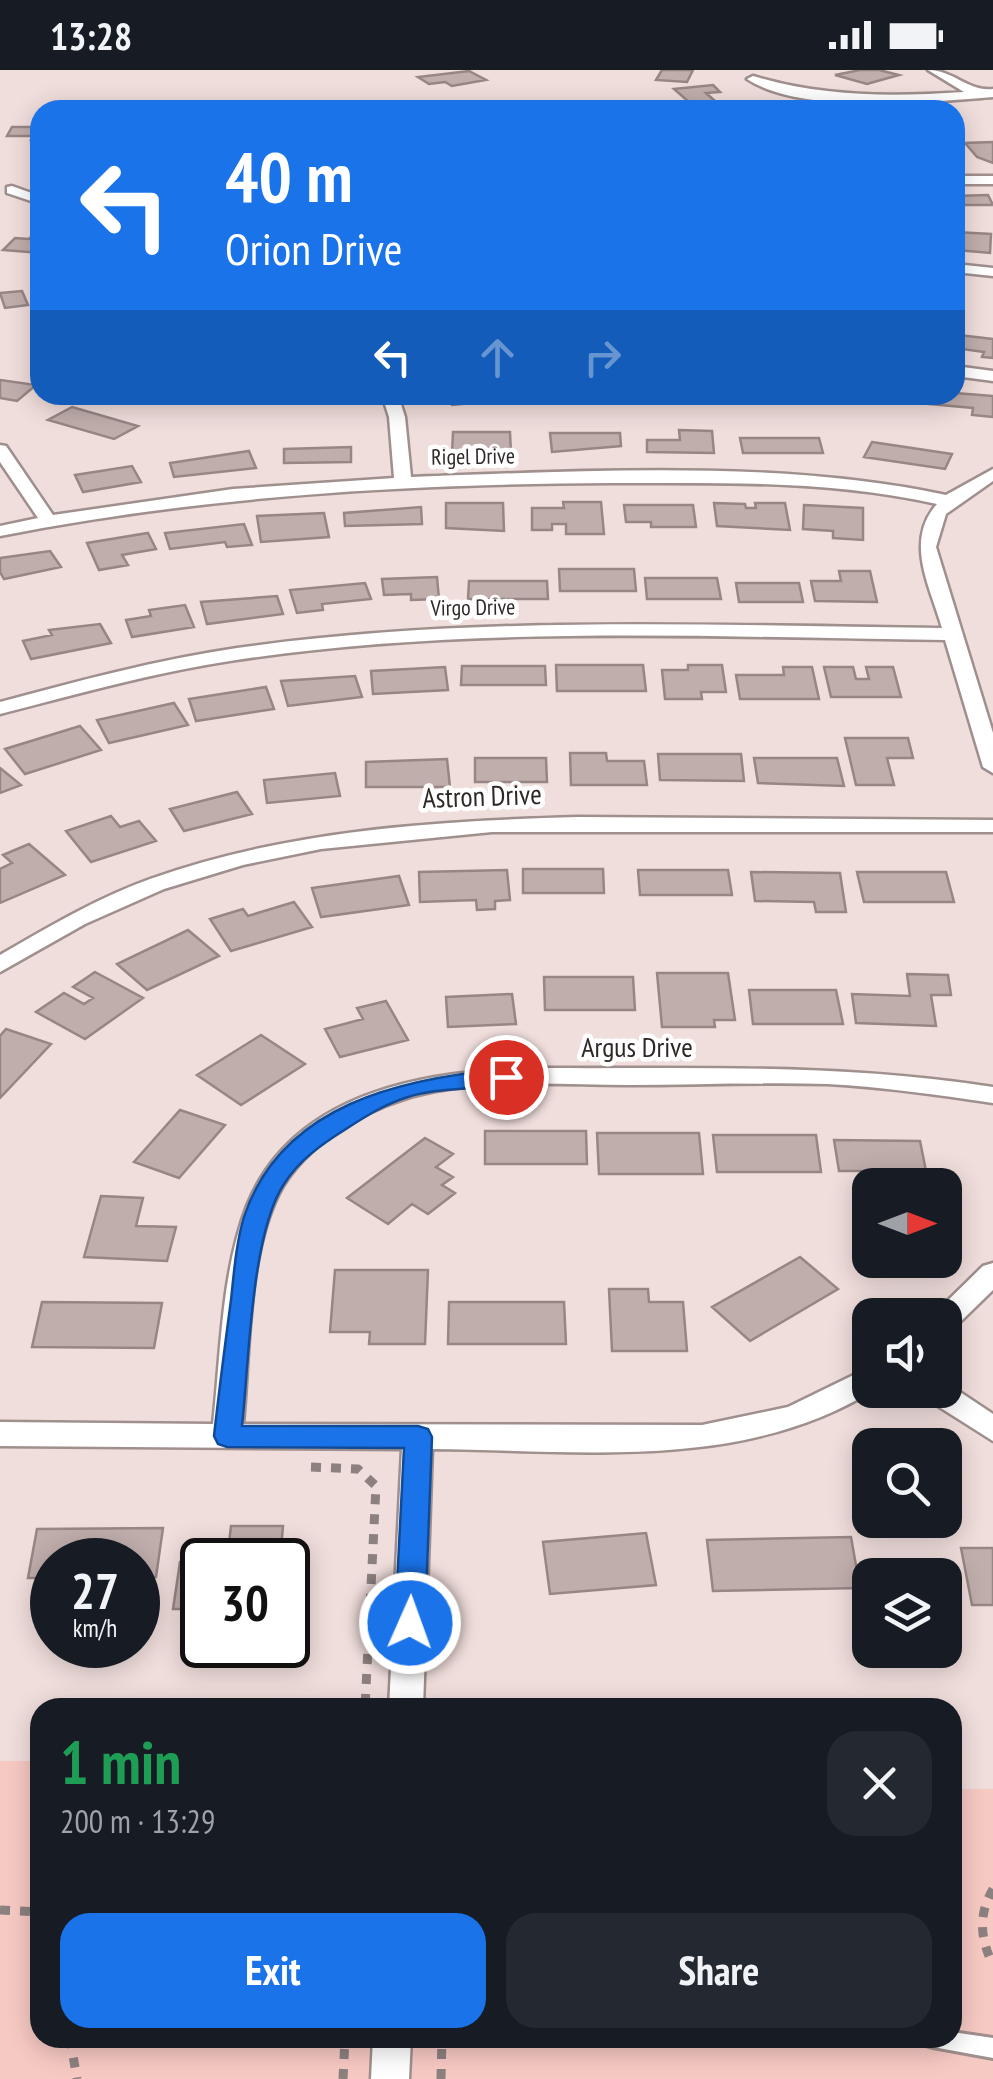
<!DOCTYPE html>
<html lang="en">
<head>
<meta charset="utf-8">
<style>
	body { margin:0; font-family:"PT Sans Narrow",sans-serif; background:#242831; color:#f1f3f6; height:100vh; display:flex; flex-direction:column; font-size:38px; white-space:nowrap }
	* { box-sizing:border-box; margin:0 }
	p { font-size:32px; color:#9ea1a6 }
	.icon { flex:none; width:55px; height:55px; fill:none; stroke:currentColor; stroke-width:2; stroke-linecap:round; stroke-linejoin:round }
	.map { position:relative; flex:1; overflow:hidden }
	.details { position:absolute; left:30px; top:1628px; width:932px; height:350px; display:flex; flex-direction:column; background:#171b24; border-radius:30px; box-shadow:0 5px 25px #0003 }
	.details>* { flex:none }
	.hud { position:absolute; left:30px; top:30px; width:935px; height:305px; border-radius:30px; box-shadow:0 5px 25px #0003; background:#1a73e8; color:#fff; overflow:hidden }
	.needle { width:65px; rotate:90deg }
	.fabs { position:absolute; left:852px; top:1098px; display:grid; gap:20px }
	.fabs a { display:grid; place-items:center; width:110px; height:110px; border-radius:20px; background:#171b24; box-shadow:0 5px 25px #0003; font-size:50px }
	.speed { position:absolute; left:30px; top:1468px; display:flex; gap:20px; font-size:50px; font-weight:700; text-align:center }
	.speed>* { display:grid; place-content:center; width:130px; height:130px; border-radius:50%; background:#171b24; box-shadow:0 5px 25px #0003; line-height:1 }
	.speed small { font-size:25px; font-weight:400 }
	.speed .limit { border:5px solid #111; border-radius:15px; background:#fff; color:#111 }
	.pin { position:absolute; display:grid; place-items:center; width:85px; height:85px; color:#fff; margin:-42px; border:5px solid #fff; border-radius:50%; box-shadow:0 2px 10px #0007 }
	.me { position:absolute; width:110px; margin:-55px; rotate:2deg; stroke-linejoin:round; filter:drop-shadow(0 0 8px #0008) }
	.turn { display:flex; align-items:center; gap:35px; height:210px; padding:0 30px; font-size:45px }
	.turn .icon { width:130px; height:130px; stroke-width:2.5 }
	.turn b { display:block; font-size:70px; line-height:85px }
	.lanes { display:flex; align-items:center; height:95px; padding:0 30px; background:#0003; justify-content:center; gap:50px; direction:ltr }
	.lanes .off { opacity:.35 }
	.round { display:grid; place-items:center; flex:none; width:105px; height:105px; border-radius:30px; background:#242831 }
	.summary { display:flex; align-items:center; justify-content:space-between; height:170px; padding:0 30px }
	h1 { font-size:60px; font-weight:700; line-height:75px; color:#1e9e55 }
	.cta { display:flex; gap:20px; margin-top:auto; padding:20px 30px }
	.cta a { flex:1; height:115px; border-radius:30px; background:#1a73e8; color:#fff; font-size:40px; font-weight:700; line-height:115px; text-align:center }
	.cta a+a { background:#242831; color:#f1f3f6 }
	.status { display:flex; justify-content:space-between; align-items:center; height:70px; padding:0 50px; background:#171b24; direction:ltr }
	.status svg { height:28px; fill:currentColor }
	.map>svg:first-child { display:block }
</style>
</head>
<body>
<div class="status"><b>13:28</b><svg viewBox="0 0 49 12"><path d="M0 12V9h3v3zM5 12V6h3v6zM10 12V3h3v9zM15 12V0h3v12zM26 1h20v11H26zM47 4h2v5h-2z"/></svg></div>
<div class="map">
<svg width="993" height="2009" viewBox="0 0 993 2009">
	<rect width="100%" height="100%" fill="#f0dedc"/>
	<path fill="#f7c9c3" d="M 0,1691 L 40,1691 L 40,1968 L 952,1968 L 953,1719 L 993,1719 L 993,2009 L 0,2009 Z"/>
	<path fill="#c0aeac" stroke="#968684" stroke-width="2.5" d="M 662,0 L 693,0 L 687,12 L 656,10 Z
		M 860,0 L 879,0 L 899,5 L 867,14 L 835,5 Z
		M 469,1 L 486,10 L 452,16 L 445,12 L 429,14 L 418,7 Z
		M 713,15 L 720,22 L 706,23 L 715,31 L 690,33 L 674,19 Z
		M 12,57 L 40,57 L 40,70 L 31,70 L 33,66 L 7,66 Z
		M 993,72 L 993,93 L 977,87 L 965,73 Z
		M 988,125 L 993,135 L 955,135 L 955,126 Z
		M 36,162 L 40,162 L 40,183 L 3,180 L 15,168 L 29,169 Z
		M 955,162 L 991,164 L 990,183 L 957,180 Z
		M 22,221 L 28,235 L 5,238 L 0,223 Z
		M 959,265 L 993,269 L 993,288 L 982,287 L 984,282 L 955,278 Z
		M 0,310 L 36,315 L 17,331 L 0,328 Z
		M 955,323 L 993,326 L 993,347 L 972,345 L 973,338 L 917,333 L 919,325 Z
		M 447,325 L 494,325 L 496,331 L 452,335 Z
		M 546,325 L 607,325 L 607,330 L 546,329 Z
		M 745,325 L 807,325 L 809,332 L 746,332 Z
		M 836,325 L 901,325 L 900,332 Z
		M 72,337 L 138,356 L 114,369 L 48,350 Z
		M 679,360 L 712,361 L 714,383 L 647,382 L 647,370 L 680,370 Z
		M 453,362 L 510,362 L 511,384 L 452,384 Z
		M 550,363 L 620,363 L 621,376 L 552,382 Z
		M 740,368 L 819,368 L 823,383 L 743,383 Z
		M 872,372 L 952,384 L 945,399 L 864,387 Z
		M 351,377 L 351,392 L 284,393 L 284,379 Z
		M 249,381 L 256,398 L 174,407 L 170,393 Z
		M 132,396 L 141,412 L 83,422 L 75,405 Z
		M 563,432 L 601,432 L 604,464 L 566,464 L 566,454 L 552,454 L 552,460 L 532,460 L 532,438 L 564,438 Z
		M 446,433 L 503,433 L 504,461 L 446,458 Z
		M 714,433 L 745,434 L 746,438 L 756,438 L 755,433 L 785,433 L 790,460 L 717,456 Z
		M 624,435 L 693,435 L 696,457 L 651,457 L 651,452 L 626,452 Z
		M 804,435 L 863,438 L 863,470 L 833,468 L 833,461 L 803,459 Z
		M 421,437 L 422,454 L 345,456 L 344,443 Z
		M 324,443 L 329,467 L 261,472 L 257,446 Z
		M 244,454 L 252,475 L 227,477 L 225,472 L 170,479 L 165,463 Z
		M 148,463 L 156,479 L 122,485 L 128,495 L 99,500 L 87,473 Z
		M 50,481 L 61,497 L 4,509 L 0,502 L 0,488 Z
		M 559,499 L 634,499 L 636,521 L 560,521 Z
		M 839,501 L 870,501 L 877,532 L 815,531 L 811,511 L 841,511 Z
		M 437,507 L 439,529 L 411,530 L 411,524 L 384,525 L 382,509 Z
		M 645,508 L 717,508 L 721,529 L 647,529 Z
		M 469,511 L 547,511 L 548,529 L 468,529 Z
		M 365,513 L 371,529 L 322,534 L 323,540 L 297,543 L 290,520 Z
		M 736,513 L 799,513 L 803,532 L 739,532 Z
		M 277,526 L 283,544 L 207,554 L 201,532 Z
		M 185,535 L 194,557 L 132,567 L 126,550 L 151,546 L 149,540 Z
		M 100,554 L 111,573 L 31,589 L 23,571 L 52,565 L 49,560 Z
		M 556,595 L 643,595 L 646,621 L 557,621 Z
		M 688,595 L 722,595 L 726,622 L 701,622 L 702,629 L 665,629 L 662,600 L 688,600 Z
		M 462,596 L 545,596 L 546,615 L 461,615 Z
		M 445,597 L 448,620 L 373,624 L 371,601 Z
		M 783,597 L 812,597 L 819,629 L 740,629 L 736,605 L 784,605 Z
		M 824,597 L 853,597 L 856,609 L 869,609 L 866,597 L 893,597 L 901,627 L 831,627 Z
		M 355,606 L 362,627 L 288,636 L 281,611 Z
		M 266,617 L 274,639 L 196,651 L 189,629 Z
		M 174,633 L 188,655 L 109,673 L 97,650 Z
		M 80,656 L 101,680 L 25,704 L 5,679 Z
		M 845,668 L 908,668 L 913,688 L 887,688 L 894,715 L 856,715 Z
		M 570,683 L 606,683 L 607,691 L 644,691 L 647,715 L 571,715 Z
		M 658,684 L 741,684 L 744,711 L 660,710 Z
		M 475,688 L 546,688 L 547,712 L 475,712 Z
		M 754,688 L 837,688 L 844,716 L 758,713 Z
		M 447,689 L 450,717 L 366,717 L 366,692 Z
		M 0,698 L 21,715 L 0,723 Z
		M 335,703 L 340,726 L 267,733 L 264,710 Z
		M 237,722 L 252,744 L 184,761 L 170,739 Z
		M 111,746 L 120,757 L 139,751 L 156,771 L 91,792 L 66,761 Z
		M 29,774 L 65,805 L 0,833 L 0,799 L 12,793 L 3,785 Z
		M 523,799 L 603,799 L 604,823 L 523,823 Z
		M 507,800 L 510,830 L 495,831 L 495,839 L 477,840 L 476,830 L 420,832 L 419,802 Z
		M 638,800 L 728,800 L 732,825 L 640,825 Z
		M 751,802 L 840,803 L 846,842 L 816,842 L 814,832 L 755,831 Z
		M 857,802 L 946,802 L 954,832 L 864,832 Z
		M 399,806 L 409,835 L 321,847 L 312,818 Z
		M 294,832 L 312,857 L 231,881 L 210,849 L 243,839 L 248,846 Z
		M 188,860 L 219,886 L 147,920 L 117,894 Z
		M 95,902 L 143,928 L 85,969 L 36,942 L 64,923 L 84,934 L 93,928 L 73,917 Z
		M 657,903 L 728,903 L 735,950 L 714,950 L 715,957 L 662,957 Z
		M 907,904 L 948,905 L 951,925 L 931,925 L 936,956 L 856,953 L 852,924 L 910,926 Z
		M 544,907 L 633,907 L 635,940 L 545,940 Z
		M 749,920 L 836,920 L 843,954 L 753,954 Z
		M 512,924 L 516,954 L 448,957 L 446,927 Z
		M 386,931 L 408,970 L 340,987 L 325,959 L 363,949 L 357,938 Z
		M 6,959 L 51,974 L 0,1028 L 0,966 Z
		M 261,965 L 305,994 L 241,1035 L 197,1005 Z
		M 180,1040 L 225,1055 L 179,1108 L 134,1092 Z
		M 485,1061 L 586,1061 L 587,1094 L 485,1094 Z
		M 597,1063 L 699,1063 L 703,1104 L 599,1104 Z
		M 713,1065 L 816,1065 L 821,1102 L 717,1102 Z
		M 425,1068 L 453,1084 L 436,1097 L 453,1107 L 442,1115 L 455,1123 L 428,1144 L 412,1134 L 388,1154 L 347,1128 Z
		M 834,1070 L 920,1071 L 926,1101 L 839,1101 Z
		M 101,1126 L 143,1128 L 136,1156 L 176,1157 L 167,1191 L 84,1187 Z
		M 800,1187 L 838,1219 L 750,1271 L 712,1237 Z
		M 335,1200 L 428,1200 L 425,1274 L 369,1274 L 370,1262 L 330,1262 Z
		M 609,1219 L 648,1219 L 649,1232 L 683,1232 L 687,1281 L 612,1281 Z
		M 42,1232 L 162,1233 L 154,1278 L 32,1277 Z
		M 449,1232 L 564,1232 L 566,1274 L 448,1274 Z
		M 231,1456 L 283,1456 L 280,1490 L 227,1490 Z
		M 163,1458 L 156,1507 L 138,1507 L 138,1490 L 52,1490 L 52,1508 L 28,1508 L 37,1459 Z
		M 646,1463 L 656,1515 L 550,1524 L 543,1472 Z
		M 851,1467 L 860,1518 L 713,1521 L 707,1470 Z
		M 961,1478 L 993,1478 L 993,1535 L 972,1535 Z
		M 180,1492 L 202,1492 L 202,1539 L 173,1539 Z"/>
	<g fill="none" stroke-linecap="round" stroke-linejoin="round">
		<g stroke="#9f8f8d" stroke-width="6">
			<path id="service" d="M 952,1962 L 993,1968 L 993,1988 L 933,1977 L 926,1975 L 924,1968 L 952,1968 Z"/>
		</g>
		<g stroke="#9f8f8d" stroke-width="5">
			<path id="minor" d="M 928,0 C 953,0 969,22 993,19 L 993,27 C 930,32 801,45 747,9 L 753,6 C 823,27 891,27 964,22 Z
				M 955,106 L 993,106 L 993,114 L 955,114 Z
				M 12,116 L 40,126 L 40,134 L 7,123 L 7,117 Z
				M 955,194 L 993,198 L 993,206 L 955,202 Z
				M 955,296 L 993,301 L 993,311 L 955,306 Z
				M 382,325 L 398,325 L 405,347 L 411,407 C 583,401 779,389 946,425 L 993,399 L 993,411 L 946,444 L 936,477 L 993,663 L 993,703 L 983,697 L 945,570 C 709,567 470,555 236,590 C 155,602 78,624 0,644 L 0,632 C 78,611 156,590 237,578 C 470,545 707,555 942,558 C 930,516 904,471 937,434 C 830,410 721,413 612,413 C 405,414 203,426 0,466 L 0,456 L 38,448 L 0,392 L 0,375 L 6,376 L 53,445 L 233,419 L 394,408 L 389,347 Z
				M 578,747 L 993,750 L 993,762 L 492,762 L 321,779 L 243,795 L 164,819 L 85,854 L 0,902 L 0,885 C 48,857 97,828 150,809 C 288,760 433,751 578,747 Z
				M 546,998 C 698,999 841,993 993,1017 L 993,1033 C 938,1025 883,1017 827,1014 C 762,1012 696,1015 630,1015 C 556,1015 476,1007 404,1029 C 359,1043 308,1075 283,1116 C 247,1178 250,1283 243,1354 L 702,1355 L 788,1337 L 870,1297 L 870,1320 L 874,1320 C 741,1402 581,1380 432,1379 L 423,1638 L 389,1638 L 402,1379 L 0,1376 L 0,1352 L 213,1354 C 221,1283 221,1204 247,1136 C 294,1018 435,999 546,998 Z
				M 993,1193 L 993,1220 L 955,1257 L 945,1261 L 945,1245 L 935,1243 L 983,1196 Z
				M 945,1312 L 993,1344 L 993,1371 L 925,1328 L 920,1320 L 945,1320 Z
				M 373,1968 L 411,1968 L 409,2009 L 371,2009 Z"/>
		</g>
		<path stroke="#8c817f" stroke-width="9" stroke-dasharray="10 10" stroke-linecap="butt" d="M 311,1397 L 358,1399 L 376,1416 L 365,1638
			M 993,1819 C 978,1845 980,1868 993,1895
			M 0,1840 L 40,1842
			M 70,1968 L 77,2009
			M 343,2009 L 345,1968
			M 441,2009 L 442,1968"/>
		<use href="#service" fill="#fff" fill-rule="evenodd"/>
		<use href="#minor" fill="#fff" fill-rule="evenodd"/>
	</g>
	<path fill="#1a73e8" stroke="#114b97" stroke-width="2.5" d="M 506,999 L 514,1001 L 518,1007 L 514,1012 C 480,1021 443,1016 408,1027 C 385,1034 366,1046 346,1059 C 322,1074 299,1090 284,1114 C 251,1164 249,1293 242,1356 L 418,1356 L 428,1359 L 432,1367 L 425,1553 L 420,1562 L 410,1565 L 400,1562 L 395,1553 L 404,1378 L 227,1377 L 218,1374 L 214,1366 C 219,1321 225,1275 231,1230 C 234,1203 236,1173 244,1147 C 281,1034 403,1008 506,999 Z"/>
	<g text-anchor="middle" stroke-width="9" stroke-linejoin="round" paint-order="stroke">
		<g font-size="22" fill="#2e2827" stroke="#fff">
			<text transform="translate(473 386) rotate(-1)" y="8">Rigel Drive</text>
			<text transform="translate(473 537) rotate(-1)" y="8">Virgo Drive</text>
		</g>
		<g font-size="28" fill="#2e2827" stroke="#fff">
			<text transform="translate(482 726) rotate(-2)" y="10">Astron Drive</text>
			<text x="637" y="987">Argus Drive</text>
		</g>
	</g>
</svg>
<div class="fabs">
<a><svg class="needle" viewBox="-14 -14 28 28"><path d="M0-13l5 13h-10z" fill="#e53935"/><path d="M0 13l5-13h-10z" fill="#9ea1a6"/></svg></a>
<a><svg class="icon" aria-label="sound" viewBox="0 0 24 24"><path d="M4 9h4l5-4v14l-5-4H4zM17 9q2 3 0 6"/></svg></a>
<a><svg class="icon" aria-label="search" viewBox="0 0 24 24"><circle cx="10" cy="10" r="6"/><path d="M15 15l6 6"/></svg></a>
<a><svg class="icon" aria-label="layers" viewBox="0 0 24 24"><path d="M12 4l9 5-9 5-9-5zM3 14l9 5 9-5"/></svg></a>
</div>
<div class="speed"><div>27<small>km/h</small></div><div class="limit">30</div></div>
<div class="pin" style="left:506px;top:1007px;background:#d93025"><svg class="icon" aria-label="arrive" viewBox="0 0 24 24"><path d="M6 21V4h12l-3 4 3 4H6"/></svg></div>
<svg class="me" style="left:410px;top:1553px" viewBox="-20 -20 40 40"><circle r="17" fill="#1a73e8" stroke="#fff" stroke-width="3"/><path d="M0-11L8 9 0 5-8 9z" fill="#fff"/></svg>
<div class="hud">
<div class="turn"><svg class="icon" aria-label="left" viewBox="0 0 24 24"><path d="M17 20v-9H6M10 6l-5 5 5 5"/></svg><div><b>40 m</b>Orion Drive</div></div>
<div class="lanes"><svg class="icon" aria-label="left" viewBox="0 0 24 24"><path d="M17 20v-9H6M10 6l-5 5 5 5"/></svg><svg class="icon off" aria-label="ahead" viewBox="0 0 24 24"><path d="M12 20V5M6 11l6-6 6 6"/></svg><svg class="icon off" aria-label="right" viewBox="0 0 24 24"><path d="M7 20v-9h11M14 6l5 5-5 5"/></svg></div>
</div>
<section class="details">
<div class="summary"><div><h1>1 min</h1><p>200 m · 13:29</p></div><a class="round"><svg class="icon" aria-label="close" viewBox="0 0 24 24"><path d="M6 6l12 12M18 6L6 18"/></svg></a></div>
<div class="cta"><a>Exit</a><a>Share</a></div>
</section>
</div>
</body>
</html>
